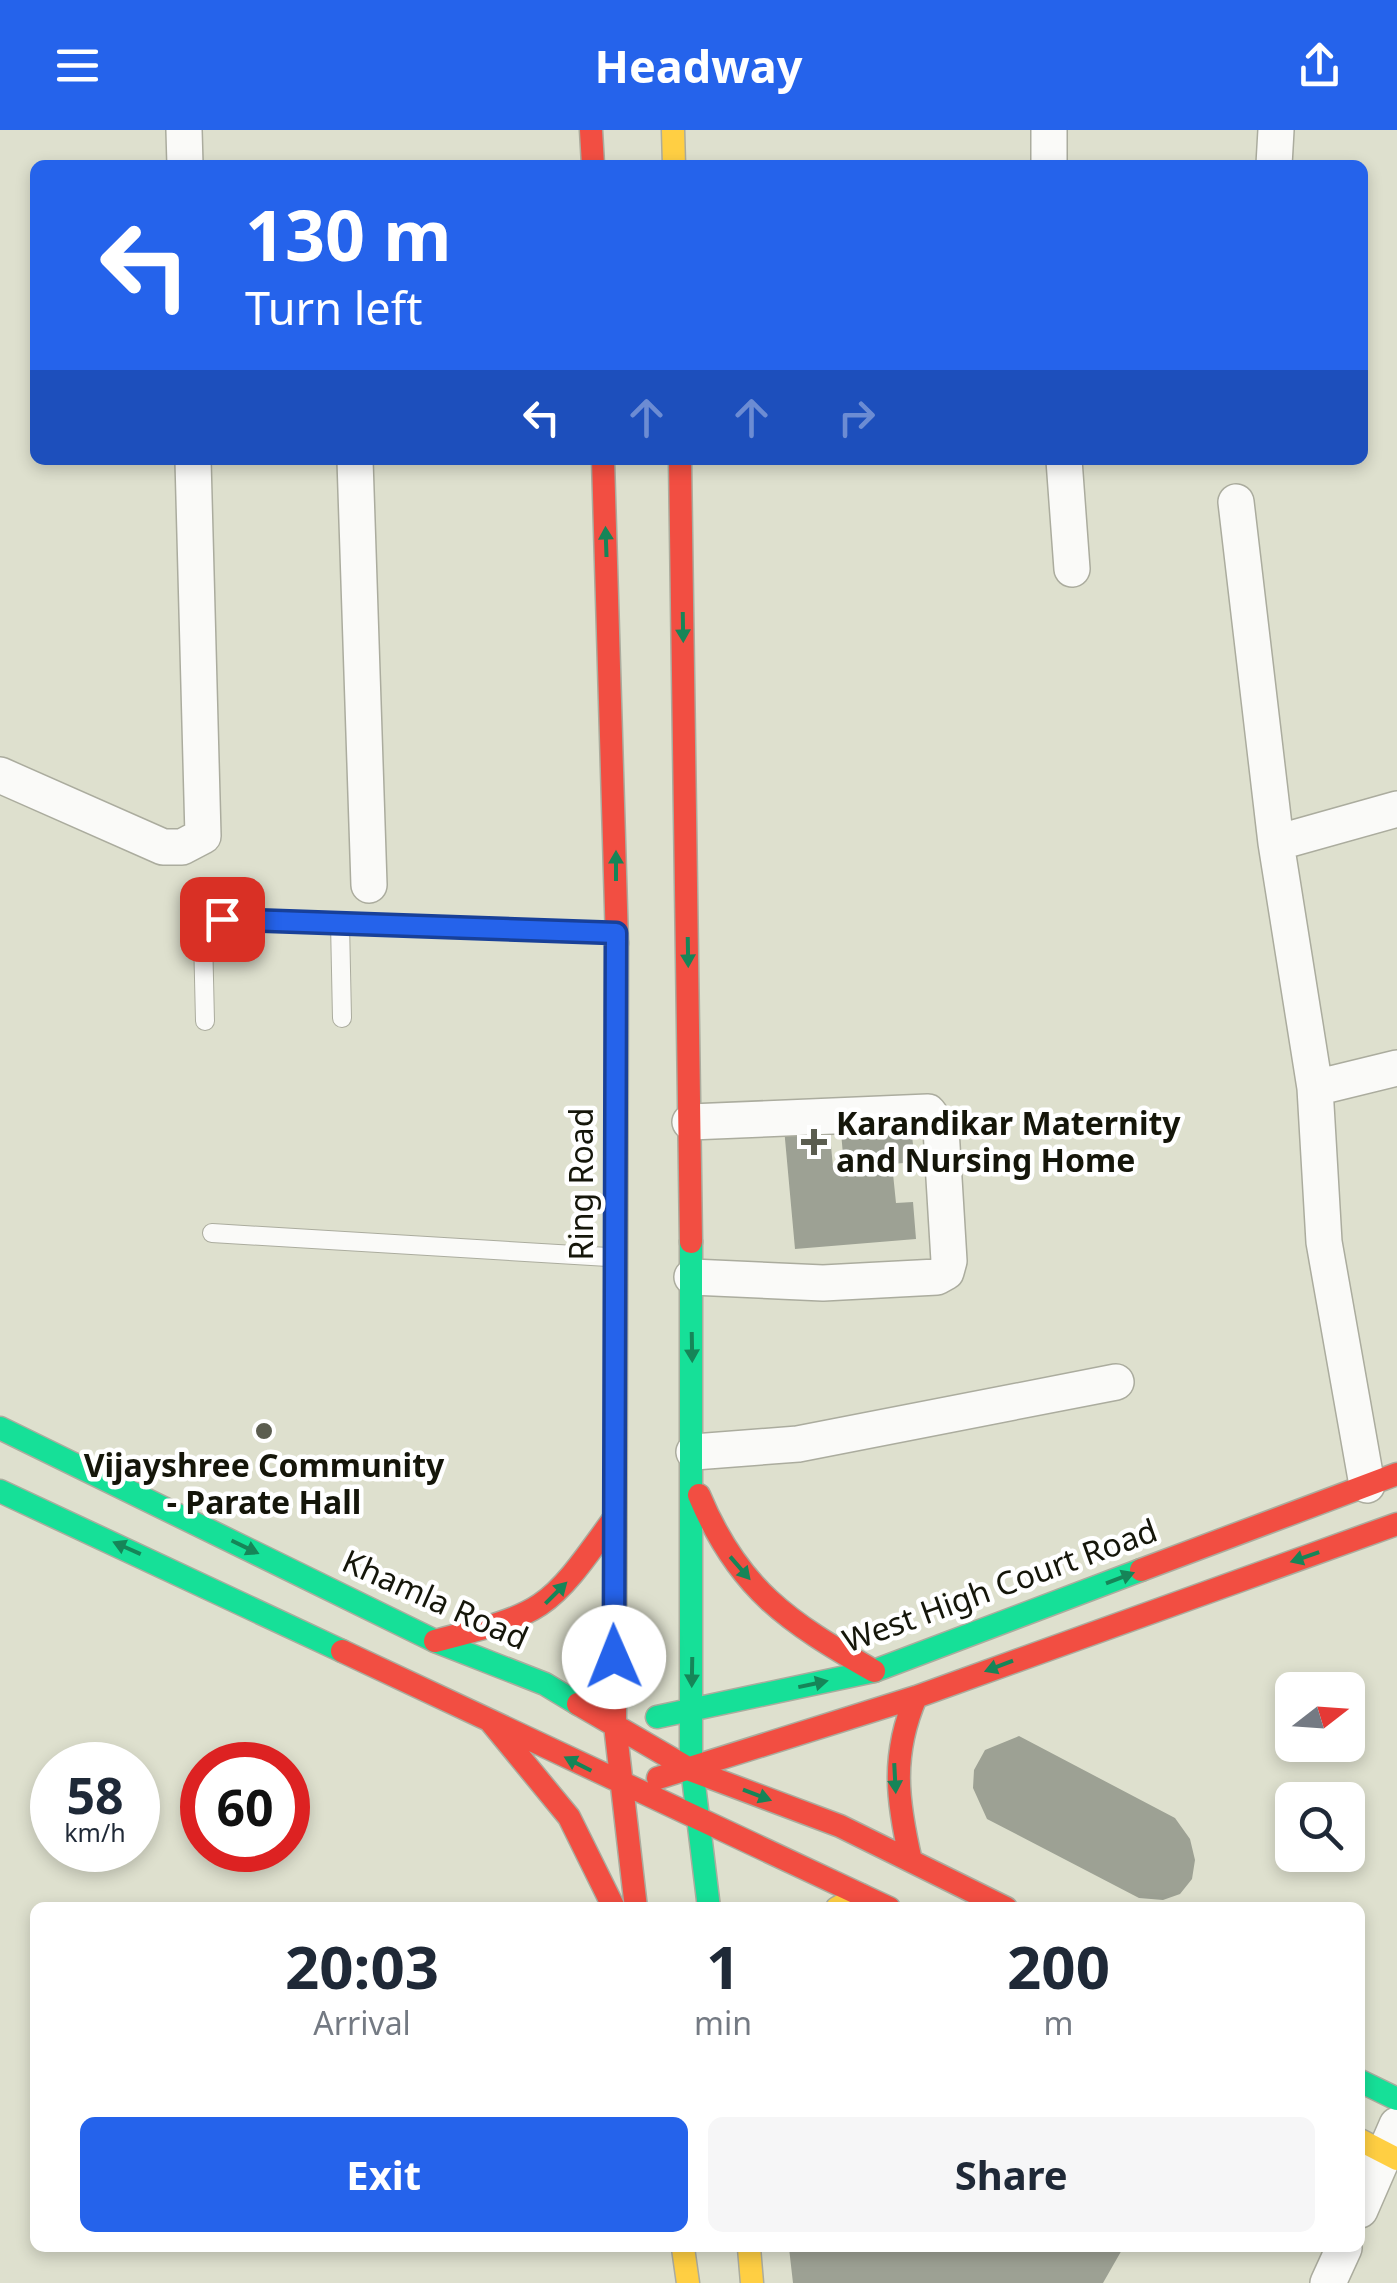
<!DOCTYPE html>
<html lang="en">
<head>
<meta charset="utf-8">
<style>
	body { margin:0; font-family:"Noto Sans",sans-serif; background:#f6f6f7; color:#1f2937; height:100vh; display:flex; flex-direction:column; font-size:38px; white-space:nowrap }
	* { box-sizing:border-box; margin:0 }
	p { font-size:32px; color:#747a83 }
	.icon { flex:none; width:55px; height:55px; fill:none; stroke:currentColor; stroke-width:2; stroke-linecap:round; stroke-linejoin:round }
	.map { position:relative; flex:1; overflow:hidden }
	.panel { position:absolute; left:30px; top:1772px; width:1335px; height:350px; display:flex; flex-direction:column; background:#fff; border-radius:15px; box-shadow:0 5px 15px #0003 }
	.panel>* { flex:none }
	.top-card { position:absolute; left:30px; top:30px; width:1338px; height:305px; border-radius:15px; box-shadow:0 5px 15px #0003; background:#2563eb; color:#fff; overflow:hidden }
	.needle { width:65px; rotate:73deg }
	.controls { position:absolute; left:1275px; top:1542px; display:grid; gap:20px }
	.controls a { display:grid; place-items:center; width:90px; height:90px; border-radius:15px; background:#fff; box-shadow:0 5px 15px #0003; font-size:50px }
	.speed { position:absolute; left:30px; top:1612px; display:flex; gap:20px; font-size:50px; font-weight:700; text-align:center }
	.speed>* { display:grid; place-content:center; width:130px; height:130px; border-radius:50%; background:#fff; box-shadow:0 5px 15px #0003; line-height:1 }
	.speed small { font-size:25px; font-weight:400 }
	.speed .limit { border:15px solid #d22; background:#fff; color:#111 }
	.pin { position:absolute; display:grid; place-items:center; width:85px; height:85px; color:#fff; margin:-42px; border-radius:20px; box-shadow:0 5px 15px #0006 }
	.me { position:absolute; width:110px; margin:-55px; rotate:359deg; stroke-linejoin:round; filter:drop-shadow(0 0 8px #0008) }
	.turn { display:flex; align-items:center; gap:35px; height:210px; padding:0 50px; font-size:45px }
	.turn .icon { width:130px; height:130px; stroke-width:2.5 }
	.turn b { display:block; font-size:70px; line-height:85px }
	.lanes { display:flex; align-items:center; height:95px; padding:0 50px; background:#0003; justify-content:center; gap:50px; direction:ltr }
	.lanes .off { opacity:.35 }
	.eta { display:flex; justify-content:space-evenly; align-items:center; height:170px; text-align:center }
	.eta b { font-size:60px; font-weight:700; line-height:70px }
	.button { display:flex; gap:20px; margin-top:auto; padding:20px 50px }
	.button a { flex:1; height:115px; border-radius:15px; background:#2563eb; color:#fff; font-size:40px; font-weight:700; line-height:115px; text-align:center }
	.button a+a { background:#f6f6f7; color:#1f2937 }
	header { display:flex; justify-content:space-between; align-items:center; height:130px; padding:0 50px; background:#2563eb; color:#fff; font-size:45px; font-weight:700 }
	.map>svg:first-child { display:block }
</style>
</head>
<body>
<header><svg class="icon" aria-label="menu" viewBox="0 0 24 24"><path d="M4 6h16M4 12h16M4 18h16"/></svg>Headway<svg class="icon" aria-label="share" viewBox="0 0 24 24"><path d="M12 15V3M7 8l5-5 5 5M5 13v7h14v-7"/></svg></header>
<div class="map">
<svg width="1397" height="2153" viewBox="0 0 1397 2153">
	<rect width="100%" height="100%" fill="#dee0ce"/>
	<path fill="#9da194" d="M 910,988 L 915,1032 L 892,1034 L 896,1073 L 913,1072 L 916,1109 L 795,1119 L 784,998 L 829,995 L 833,1037 L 844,1036 L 840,991 Z
		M 1019,1606 L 1175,1688 L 1190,1709 L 1195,1730 L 1192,1749 L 1180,1764 L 1163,1770 L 1139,1768 L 987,1689 L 973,1658 L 974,1640 L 985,1620 Z
		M 789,2118 L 1123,2118 L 1103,2153 L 793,2153 Z"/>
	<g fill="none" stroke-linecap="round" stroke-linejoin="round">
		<g stroke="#abac9e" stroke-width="20">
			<path id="lane" d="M 340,793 L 342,888
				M 205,891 L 203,806 L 209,796 L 222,789 L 611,802
				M 212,1103 L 608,1127"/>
		</g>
		<g stroke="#abac9e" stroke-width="38">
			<path id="street" d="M 184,0 L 185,35
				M 1049,0 L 1049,35
				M 1274,35 L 1276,0
				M 355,330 L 369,755
				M 1064,330 L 1072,439
				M 1236,372 L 1276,713 L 1315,958 L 1324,1112 L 1367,1355
				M 0,645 L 163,717 L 182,717 L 203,706 L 193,330
				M 1276,713 L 1397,679
				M 1315,958 L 1397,938
				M 690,992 L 928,982 L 941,999 L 949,1131 L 946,1142 L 937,1147 L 823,1153 L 692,1147
				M 694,1322 L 798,1314 L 1116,1252
				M 1360,2080 L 1397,1995
				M 1328,2153 L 1344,2118"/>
		</g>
		<g stroke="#abac9e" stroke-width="25">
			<path id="fast" d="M 691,1112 L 691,1630 L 709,1778
				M 0,1298 L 435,1511 L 545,1554 L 578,1574
				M 0,1361 L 342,1521
				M 657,1587 L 874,1541 L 1141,1440
				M 1360,1951 L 1397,1969"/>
		</g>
		<g stroke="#abac9e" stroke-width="25">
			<path id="slow" d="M 673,0 L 674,35
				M 615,1543 L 617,813
				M 837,1778 L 861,1765
				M 1360,2010 L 1397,2029
				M 683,2118 L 688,2153
				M 749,2118 L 752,2153"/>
		</g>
		<g stroke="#abac9e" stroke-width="25">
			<path id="jam" d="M 591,0 L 593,35
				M 603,330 L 617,813
				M 680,330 L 691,1112
				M 699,1365 C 738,1459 788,1492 874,1541
				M 1141,1440 L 1397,1344
				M 435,1511 C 544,1483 547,1482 612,1391
				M 342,1521 L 889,1778
				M 615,1543 L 615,1595 L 636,1778
				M 578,1574 L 693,1641 L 840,1696 L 1006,1778
				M 490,1591 L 569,1687 L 614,1778
				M 658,1648 L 916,1567 L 1397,1394
				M 911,1731 C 897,1671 891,1625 916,1567"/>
		</g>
		<use href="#lane" stroke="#fafaf8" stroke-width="18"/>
		<use href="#street" stroke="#fafaf8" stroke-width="35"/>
		<use href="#fast" stroke="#16e098" stroke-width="22"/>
		<use href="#slow" stroke="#ffcf43" stroke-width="22"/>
		<use href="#jam" stroke="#f24e42" stroke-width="22"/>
	</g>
	<defs><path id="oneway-solid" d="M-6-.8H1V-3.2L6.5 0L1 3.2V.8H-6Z" transform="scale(2.5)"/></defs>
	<g fill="#168558">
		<use href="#oneway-solid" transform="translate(606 412) rotate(-92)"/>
		<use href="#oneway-solid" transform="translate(683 497) rotate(89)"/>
		<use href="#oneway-solid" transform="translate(616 736) rotate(-90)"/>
		<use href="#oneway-solid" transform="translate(688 822) rotate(89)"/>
		<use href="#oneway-solid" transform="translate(692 1217) rotate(89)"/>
		<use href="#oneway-solid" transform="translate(245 1417) rotate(26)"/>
		<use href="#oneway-solid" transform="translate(127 1418) rotate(-156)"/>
		<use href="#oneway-solid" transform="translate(1305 1427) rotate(161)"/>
		<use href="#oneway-solid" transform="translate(740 1438) rotate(49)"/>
		<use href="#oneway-solid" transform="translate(1120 1448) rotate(-21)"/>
		<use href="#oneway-solid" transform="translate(556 1463) rotate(-45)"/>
		<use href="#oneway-solid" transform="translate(999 1536) rotate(159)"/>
		<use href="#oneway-solid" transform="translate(692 1542) rotate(91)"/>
		<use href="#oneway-solid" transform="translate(813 1554) rotate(-12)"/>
		<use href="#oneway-solid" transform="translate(578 1634) rotate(-153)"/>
		<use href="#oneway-solid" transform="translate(895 1648) rotate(87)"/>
		<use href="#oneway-solid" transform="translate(757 1665) rotate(21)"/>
	</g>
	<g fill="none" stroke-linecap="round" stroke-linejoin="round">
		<g stroke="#184099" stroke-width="25">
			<path id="route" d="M 222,789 L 616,803 L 614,1527"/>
		</g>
		<use href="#route" stroke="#2563eb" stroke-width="18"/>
	</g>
	<g fill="#5b5d4f" stroke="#fff" stroke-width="4">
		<path d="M809 997h10v10h10v10h-10v10h-10v-10h-10v-10h10z"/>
		<circle cx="264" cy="1301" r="10"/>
	</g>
	<g text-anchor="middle" stroke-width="9" stroke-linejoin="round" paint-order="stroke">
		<g font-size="32" font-weight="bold" fill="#15160a" stroke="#fff" text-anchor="start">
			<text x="836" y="1005">Karandikar Maternity<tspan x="836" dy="37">and Nursing Home</tspan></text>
			<text x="264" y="1347" text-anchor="middle">Vijayshree Community<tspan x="264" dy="37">- Parate Hall</tspan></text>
		</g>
		<g font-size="32" fill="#15160a" stroke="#fff">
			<text transform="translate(582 1054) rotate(-90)" y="11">Ring Road</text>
			<text transform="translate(1000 1456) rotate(-20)" y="11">West High Court Road</text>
			<text transform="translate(435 1470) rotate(24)" y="11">Khamla Road</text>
		</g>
	</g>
</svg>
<div class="controls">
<a><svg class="needle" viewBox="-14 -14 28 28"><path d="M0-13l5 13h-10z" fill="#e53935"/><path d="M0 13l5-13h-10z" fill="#747a83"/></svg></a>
<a><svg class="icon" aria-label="search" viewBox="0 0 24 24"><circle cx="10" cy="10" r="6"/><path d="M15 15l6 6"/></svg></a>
</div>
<div class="speed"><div>58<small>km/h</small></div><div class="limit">60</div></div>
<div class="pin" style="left:222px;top:789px;background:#d93025"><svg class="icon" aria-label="arrive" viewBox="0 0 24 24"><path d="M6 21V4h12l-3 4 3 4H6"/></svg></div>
<svg class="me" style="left:614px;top:1527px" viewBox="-20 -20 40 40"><circle r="19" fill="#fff"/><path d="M0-13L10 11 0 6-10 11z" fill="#2563eb"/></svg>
<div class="top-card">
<div class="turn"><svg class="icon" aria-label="left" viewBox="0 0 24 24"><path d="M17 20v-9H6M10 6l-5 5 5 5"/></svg><div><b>130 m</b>Turn left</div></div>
<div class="lanes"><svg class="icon" aria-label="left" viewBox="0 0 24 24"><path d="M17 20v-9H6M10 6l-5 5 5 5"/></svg><svg class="icon off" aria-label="ahead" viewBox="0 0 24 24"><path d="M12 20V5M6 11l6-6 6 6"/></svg><svg class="icon off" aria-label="ahead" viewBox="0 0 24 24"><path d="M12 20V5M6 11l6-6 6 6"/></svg><svg class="icon off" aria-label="right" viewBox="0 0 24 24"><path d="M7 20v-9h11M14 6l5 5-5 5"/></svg></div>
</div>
<section class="panel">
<div class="eta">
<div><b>20:03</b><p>Arrival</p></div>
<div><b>1</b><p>min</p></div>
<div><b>200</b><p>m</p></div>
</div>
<div class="button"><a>Exit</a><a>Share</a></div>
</section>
</div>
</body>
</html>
